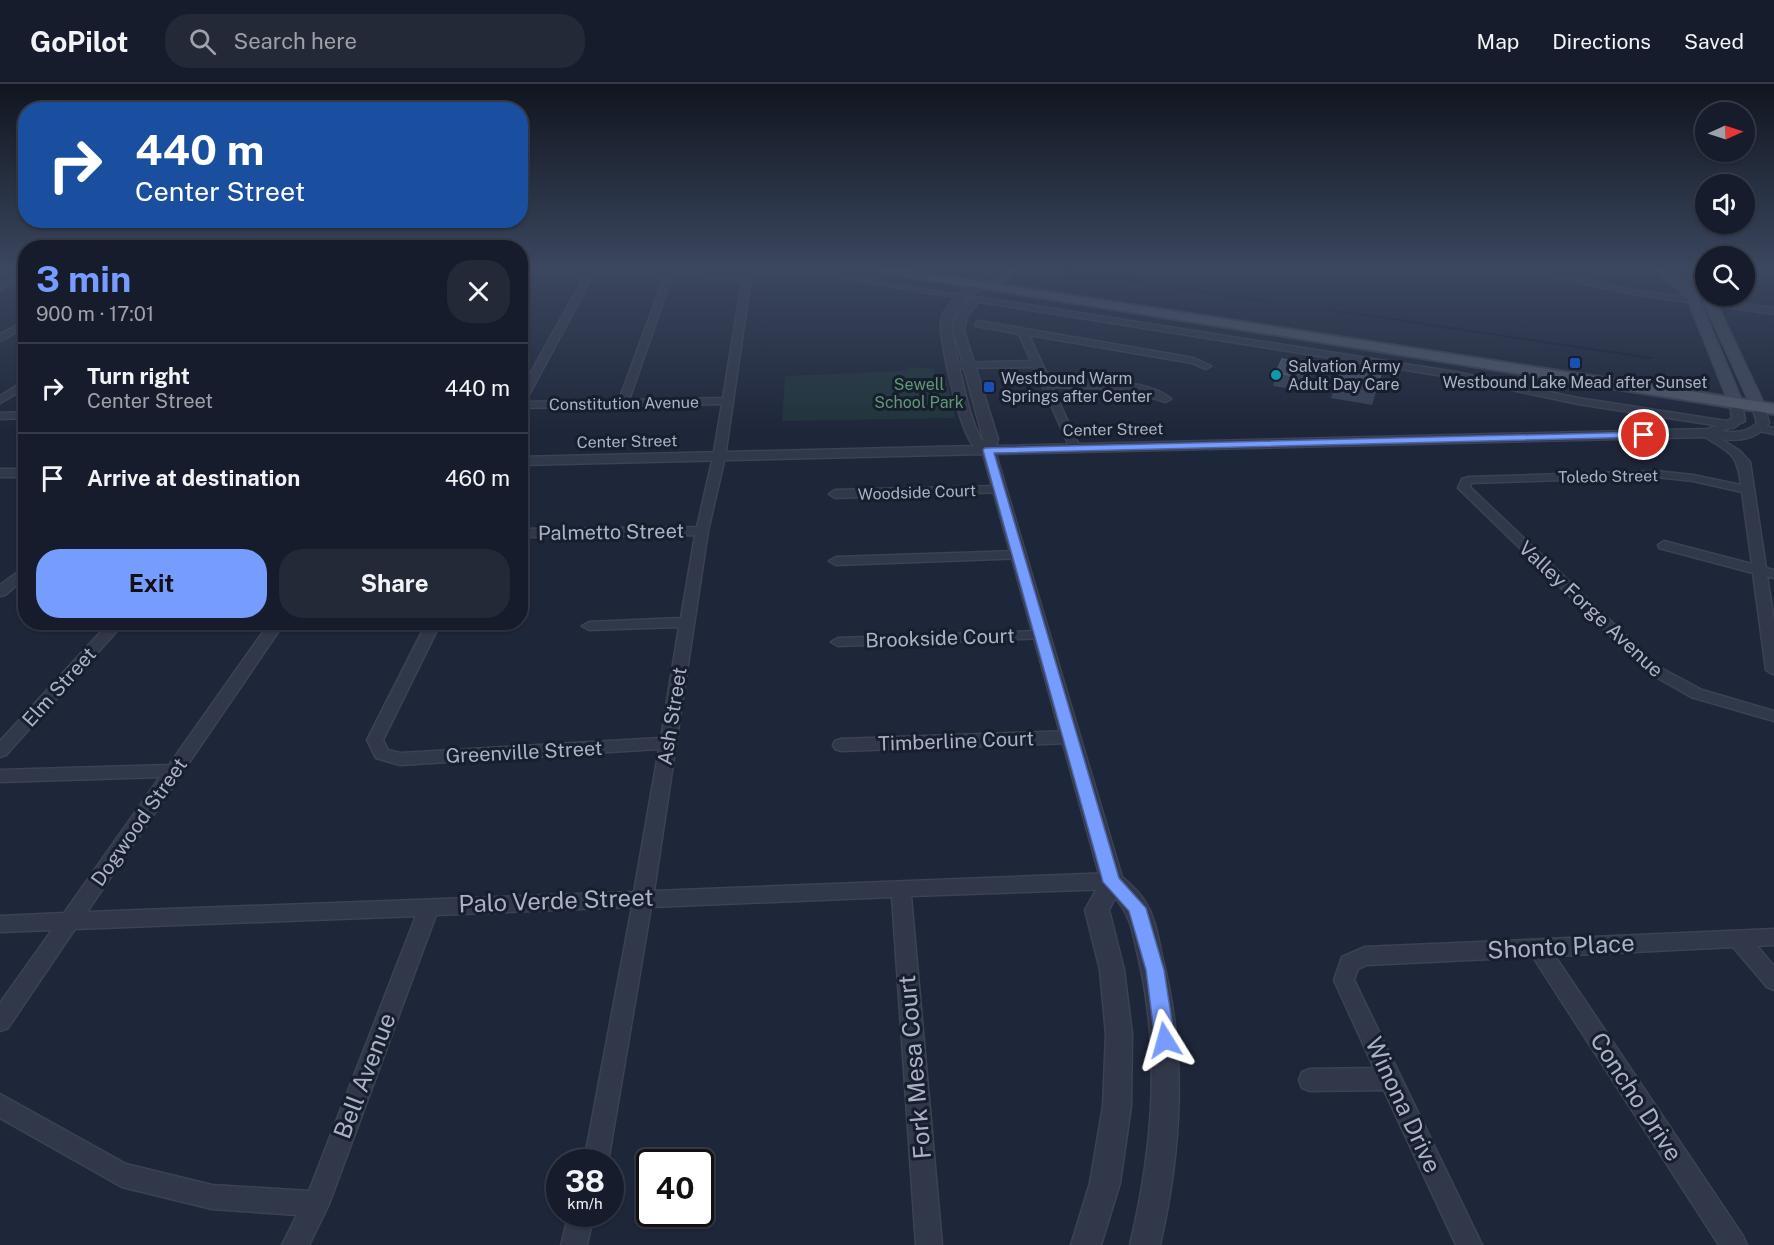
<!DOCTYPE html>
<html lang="en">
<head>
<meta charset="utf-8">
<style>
	body { margin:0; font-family:"Public Sans",sans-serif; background:#232937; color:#f1f3f6; height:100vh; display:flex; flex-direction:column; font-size:22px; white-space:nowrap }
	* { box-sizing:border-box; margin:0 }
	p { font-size:20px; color:#9ea1a9 }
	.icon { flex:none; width:33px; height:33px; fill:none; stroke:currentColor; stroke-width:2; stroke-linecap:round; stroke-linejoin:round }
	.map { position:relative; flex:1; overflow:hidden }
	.details { position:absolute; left:18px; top:156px; width:510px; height:390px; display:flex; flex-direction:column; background:#161c2b; border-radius:24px; box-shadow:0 2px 4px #0004,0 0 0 2px #353a47 }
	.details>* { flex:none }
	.guide { position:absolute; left:18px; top:18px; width:510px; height:126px; border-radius:24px; box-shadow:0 2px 4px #0004,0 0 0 2px #353a47; background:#1a4fa0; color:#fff; overflow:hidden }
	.needle { width:39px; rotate:87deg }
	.buttons { position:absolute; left:1695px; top:18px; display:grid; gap:12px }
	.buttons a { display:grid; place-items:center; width:60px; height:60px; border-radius:50%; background:#161c2b; box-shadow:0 2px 4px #0004,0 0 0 2px #353a47; font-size:30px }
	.speed { position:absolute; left:546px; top:1065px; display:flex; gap:12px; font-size:30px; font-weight:700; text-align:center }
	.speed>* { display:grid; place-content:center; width:78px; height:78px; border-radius:50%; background:#161c2b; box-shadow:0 2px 4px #0004,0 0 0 2px #353a47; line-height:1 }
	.speed small { font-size:15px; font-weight:400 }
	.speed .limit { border:3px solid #111; border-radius:9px; background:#fff; color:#111 }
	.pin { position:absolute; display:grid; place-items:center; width:51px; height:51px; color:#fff; margin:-26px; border:3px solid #fff; border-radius:50%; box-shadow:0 2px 6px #0007 }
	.me { position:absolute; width:66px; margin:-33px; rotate:352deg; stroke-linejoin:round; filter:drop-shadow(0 0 4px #0008) }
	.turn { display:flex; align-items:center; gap:21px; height:126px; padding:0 18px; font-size:27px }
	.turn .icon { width:78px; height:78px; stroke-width:2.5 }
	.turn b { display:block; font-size:42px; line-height:51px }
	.round { display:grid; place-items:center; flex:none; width:63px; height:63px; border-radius:24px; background:#232937 }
	.overview { display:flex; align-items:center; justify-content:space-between; height:102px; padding:0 18px }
	h1 { font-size:36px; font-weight:700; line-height:45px; color:#779cff }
	.action { display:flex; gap:12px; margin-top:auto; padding:12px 18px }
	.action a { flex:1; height:69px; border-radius:24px; background:#779cff; color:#111; font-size:24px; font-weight:700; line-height:69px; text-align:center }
	.action a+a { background:#232937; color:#f1f3f6 }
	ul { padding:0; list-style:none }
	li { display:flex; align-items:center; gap:18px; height:90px; padding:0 18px; border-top:2px solid #353a47 }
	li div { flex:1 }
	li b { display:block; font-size:22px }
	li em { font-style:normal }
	header { display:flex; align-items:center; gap:36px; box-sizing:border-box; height:84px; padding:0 30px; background:#161c2b; border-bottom:2px solid #353a47 }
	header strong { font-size:28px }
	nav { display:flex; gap:33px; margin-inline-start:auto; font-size:21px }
	.search { width:420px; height:54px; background:#232937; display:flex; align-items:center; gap:15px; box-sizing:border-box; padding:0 21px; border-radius:24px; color:#9ea1a9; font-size:22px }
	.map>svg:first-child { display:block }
</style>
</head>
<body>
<header>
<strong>GoPilot</strong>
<div class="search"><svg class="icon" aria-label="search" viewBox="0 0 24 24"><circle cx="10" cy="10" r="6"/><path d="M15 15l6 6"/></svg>Search here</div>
<nav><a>Map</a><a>Directions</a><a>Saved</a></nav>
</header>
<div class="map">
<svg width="1774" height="1161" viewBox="0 0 1774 1161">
	<rect width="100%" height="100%" fill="#1e2639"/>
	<path fill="#20343a" d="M 1666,186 L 1705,186 L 1705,196 L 1701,211 L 1698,212 L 1682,195 Z
		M 908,283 L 934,285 L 935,290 L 945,290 L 955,334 L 782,337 L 785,292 L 908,287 Z"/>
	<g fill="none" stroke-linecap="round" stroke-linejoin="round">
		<path stroke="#111c36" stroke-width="2" d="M 1059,186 L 1271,218
			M 1324,225 L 1651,274"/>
		<g stroke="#3b4252" stroke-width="3">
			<path id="minor" d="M 588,186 L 596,186 L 525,318 L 619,316 L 664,194 L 671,189 L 665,186 C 692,186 717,194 743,194 L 744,186 L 752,186 L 725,373 L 708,447 L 654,807 L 1112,789 L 1119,792 L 1122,797 L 1119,802 L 1112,805 L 911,812 L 942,1161 L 916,1161 L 892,813 L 651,823 L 608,1078 L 584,1078 L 632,823 L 436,831 L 329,1120 L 309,1161 L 282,1161 L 297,1131 L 212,1125 L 122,1103 L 0,1034 L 0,1010 L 126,1080 L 212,1101 L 309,1107 L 416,832 L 75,845 L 8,944 L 0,947 L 0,919 L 52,846 L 0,848 L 0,832 L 64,829 L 160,693 L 0,698 L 0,686 L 169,681 L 270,538 L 285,538 L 87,828 L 634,808 L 659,665 L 400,681 L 376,674 L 367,656 L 427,538 L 441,538 L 383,656 L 388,666 L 400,669 L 661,654 L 679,543 L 589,546 L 582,542 L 589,538 L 681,534 L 695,451 L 520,453 L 520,445 L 697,443 L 713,373 L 722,320 L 520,324 L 520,308 ZM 680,190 L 742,198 L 723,314 L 629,316 L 671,195 Z
				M 795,186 L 812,186 L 969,213 L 965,215 Z
				M 1521,186 L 1535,186 L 1638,207 L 1774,224 L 1774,230 L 1638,211 Z
				M 26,188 L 26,193 L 0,206 L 0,201 Z
				M 977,213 L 1456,288 L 1578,314 L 1733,338 L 1738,341 L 1733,344 L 1578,320 L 1456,294 L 974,217 L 974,213 Z
				M 26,237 L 26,243 L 0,257 L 0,250 Z
				M 979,237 L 1194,274 L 1211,282 L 1206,285 L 1192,279 L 1029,251 L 1050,297 C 1082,296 1145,293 1171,315 L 1166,318 L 1123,305 L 1052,303 L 1080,364 L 1075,367 L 1070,364 L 1034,283 L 950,284 L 950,280 L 953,279 L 1031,277 L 1019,250 L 976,242 L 975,240 Z
				M 26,296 L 26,304 L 0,319 L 0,312 Z
				M 26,328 L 26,334 L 0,335 L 0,329 Z
				M 1759,341 L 1774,344 L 1774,350 L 1755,346 L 1754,344 Z
				M 1706,346 L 1740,367 L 1750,378 L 1766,484 L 1774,486 L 1774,494 L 1767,492 L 1774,537 L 1774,591 L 1766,586 L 1753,489 L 1659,464 L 1658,461 L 1664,457 L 1752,480 L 1742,408 L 1693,397 L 1656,393 L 1471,399 L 1470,403 L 1659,583 L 1702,606 L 1774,627 L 1774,637 L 1691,613 L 1649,589 L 1458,404 L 1462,395 L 1469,393 L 1656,387 L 1693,391 L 1741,401 C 1737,367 1729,369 1702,351 L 1701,349 Z
				M 999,402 L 1005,406 L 1003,408 L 835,414 L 829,410 L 835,406 Z
				M 1018,467 L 1023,468 L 1024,471 L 1023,474 L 836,481 L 829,477 L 836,473 Z
				M 26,482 L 26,493 L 5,511 L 0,512 L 0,501 Z
				M 110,538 L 125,538 L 6,671 L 0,673 L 0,657 Z
				M 1041,547 L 1048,551 L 1046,554 L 838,562 L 831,558 L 838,554 Z
				M 1070,647 L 1076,649 L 1078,653 L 1076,657 L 1070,659 L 841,667 L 835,665 L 833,661 L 835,657 L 841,655 Z
				M 1774,845 L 1774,861 L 1757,862 L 1774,882 L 1774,906 L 1767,903 L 1733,863 L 1555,872 L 1743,1152 L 1747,1161 L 1719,1161 L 1533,873 L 1367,881 L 1358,885 L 1354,896 L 1482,1161 L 1456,1161 L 1384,1006 L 1310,1007 L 1302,1004 L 1299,996 L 1302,988 L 1310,985 L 1374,984 L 1334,896 L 1342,873 L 1365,863 Z
				M 569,1130 L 594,1130 L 587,1161 L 561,1161 Z"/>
		</g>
		<g stroke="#3b4252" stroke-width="3">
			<path id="tertiary" d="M 980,197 L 985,200 L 983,202 C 969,214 950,224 952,245 C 955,266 971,347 984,358 L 954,247 L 957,231 L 971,215 L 977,215 L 979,217 L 967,232 L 964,247 L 998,355 L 996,362 L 1708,345 L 1732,335 L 1730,319 L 1736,315 L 1742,319 L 1745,337 L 1722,347 C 1735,349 1747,349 1757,339 L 1752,322 L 1758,318 L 1764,322 L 1769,339 C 1754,360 1729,357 1706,353 L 996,370 L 1122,793 C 1130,800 1138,807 1144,816 C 1155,832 1158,853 1162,872 C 1187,969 1182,1064 1160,1161 L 1130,1161 C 1153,1065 1161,969 1138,872 C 1133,850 1131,831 1115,814 L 1109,826 L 1124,886 L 1132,950 L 1131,1022 L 1120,1099 L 1101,1161 L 1071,1161 L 1090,1099 L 1103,1022 L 1106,950 L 1100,886 L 1085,826 L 1101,797 L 983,370 L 520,381 L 520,373 L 974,362 C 961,351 938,254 941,236 C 944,221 966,202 980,197 Z
				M 0,385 L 26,385 L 26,393 L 0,393 Z"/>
		</g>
		<g stroke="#3b4252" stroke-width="3">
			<path id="secondary" d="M 1007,186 L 1019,186 L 996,204 L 988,204 L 988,200 Z
				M 1656,186 L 1668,186 L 1683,197 L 1698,213 L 1743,319 L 1741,322 L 1731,322 L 1729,319 L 1687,214 Z
				M 1706,209 L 1706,212 L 1713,212 L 1765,322 L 1763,325 L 1753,325 L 1751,322 L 1701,212 Z"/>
		</g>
		<g stroke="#3b4252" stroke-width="4">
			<path id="primary" d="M 879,186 L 906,186 L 1774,320 L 1774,330 L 885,189 Z"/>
		</g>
		<use href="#minor" fill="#313849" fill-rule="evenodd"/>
		<use href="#tertiary" fill="#313849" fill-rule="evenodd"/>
		<use href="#secondary" fill="#3f475c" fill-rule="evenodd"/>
		<use href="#primary" fill="#4f5769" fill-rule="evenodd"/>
	</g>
	<path fill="#384158" d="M 1314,281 L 1307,304 L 1287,301 L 1286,304 L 1273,302 L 1276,289 Z
		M 1336,297 L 1377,304 L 1372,321 L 1331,314 Z"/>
	<path fill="#444e64" stroke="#545d73" stroke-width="1.5" d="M 1282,275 L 1314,281 L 1310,292 L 1291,288 L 1289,291 L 1276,289 Z
		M 1342,282 L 1381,289 L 1377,304 L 1336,297 Z"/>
	<linearGradient id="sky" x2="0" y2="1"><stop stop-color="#10151f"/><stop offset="0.53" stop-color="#3b475f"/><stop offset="1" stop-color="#3b475f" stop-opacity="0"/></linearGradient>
	<rect width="1774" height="348" fill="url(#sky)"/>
	<path fill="#779cff" stroke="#4d65a6" stroke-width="1.5" d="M 1644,348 L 1647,349 L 1647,353 L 994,369 L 1119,794 L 1146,824 L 1164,886 L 1175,956 L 1172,963 L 1165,965 L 1158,963 L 1155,956 L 1146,886 L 1129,827 L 1103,798 L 983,366 L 985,364 Z"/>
	<g fill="#1a4fb4" stroke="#171e2d" stroke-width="2">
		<rect x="1569" y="273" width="12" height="12" rx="3"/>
		<rect x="983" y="297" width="12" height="12" rx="3"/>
	</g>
	<circle fill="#0f9aa8" stroke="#171e2d" stroke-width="2" cx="1276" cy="291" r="6"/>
	<g text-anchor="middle" stroke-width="6" stroke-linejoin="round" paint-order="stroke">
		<g font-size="16" fill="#abb2c6" stroke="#171e2d" text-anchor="start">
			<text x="1288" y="288">Salvation Army<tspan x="1288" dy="18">Adult Day Care</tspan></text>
			<text x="1001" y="300">Westbound Warm<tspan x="1001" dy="18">Springs after Center</tspan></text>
			<text x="1575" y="304" text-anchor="middle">Westbound Lake Mead after Sunset</text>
		</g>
		<g font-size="16" fill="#619874" stroke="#171e2d">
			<text x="919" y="306">Sewell<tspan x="919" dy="18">School Park</tspan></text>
		</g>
		<g font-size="16" fill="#abb2c6" stroke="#171e2d">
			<text transform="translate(624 319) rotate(-1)" y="6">Constitution Avenue</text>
			<text transform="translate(1113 345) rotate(-1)" y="6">Center Street</text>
			<text transform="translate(627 357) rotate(-1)" y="6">Center Street</text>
			<text transform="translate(1608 392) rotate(-1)" y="6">Toledo Street</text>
			<text transform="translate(917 408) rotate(-2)" y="6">Woodside Court</text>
		</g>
		<g font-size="20" fill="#abb2c6" stroke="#171e2d">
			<text transform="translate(611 448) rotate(-1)" y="7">Palmetto Street</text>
			<text transform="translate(1591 525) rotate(43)" y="7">Valley Forge Avenue</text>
			<text transform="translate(940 554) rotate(-2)" y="7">Brookside Court</text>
			<text transform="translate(59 603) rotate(-48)" y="7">Elm Street</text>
			<text transform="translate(672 632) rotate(-81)" y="7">Ash Street</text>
			<text transform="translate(956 657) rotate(-2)" y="7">Timberline Court</text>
			<text transform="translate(524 668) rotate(-3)" y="7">Greenville Street</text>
			<text transform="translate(139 738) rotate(-55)" y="7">Dogwood Street</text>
		</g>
		<g font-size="24" fill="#abb2c6" stroke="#171e2d">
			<text transform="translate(556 817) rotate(-2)" y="8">Palo Verde Street</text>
			<text transform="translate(1561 863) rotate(-3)" y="8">Shonto Place</text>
			<text transform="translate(915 983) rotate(-95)" y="8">Fork Mesa Court</text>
			<text transform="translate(365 992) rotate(-69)" y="8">Bell Avenue</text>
			<text transform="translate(1636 1013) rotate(57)" y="8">Concho Drive</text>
			<text transform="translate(1403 1021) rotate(65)" y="8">Winona Drive</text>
		</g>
	</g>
</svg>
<div class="buttons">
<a><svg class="needle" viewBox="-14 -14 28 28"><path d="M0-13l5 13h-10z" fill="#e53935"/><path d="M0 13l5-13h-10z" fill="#9ea1a9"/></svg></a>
<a><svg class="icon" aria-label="sound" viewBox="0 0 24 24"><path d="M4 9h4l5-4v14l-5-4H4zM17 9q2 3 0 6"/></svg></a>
<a><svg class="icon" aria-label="search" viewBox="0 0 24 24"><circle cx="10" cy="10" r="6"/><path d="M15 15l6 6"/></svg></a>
</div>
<div class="speed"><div>38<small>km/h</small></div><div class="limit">40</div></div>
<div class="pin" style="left:1644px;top:351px;background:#d93025"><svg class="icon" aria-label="arrive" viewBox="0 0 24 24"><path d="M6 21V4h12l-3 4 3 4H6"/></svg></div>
<svg class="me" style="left:1165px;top:956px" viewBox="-20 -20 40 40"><path d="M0-17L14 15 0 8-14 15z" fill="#779cff" stroke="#fff" stroke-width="4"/></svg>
<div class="guide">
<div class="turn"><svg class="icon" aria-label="right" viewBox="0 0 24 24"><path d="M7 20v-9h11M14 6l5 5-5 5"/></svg><div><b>440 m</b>Center Street</div></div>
</div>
<section class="details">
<div class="overview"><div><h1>3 min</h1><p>900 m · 17:01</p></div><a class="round"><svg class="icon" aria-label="close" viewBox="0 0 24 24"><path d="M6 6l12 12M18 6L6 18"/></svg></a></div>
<ul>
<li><svg class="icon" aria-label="right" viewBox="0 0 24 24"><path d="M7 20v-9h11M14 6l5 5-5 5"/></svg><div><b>Turn right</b><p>Center Street</p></div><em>440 m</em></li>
<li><svg class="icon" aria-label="arrive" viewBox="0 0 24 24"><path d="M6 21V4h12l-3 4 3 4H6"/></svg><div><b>Arrive at destination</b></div><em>460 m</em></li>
</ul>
<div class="action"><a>Exit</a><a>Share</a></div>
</section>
</div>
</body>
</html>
